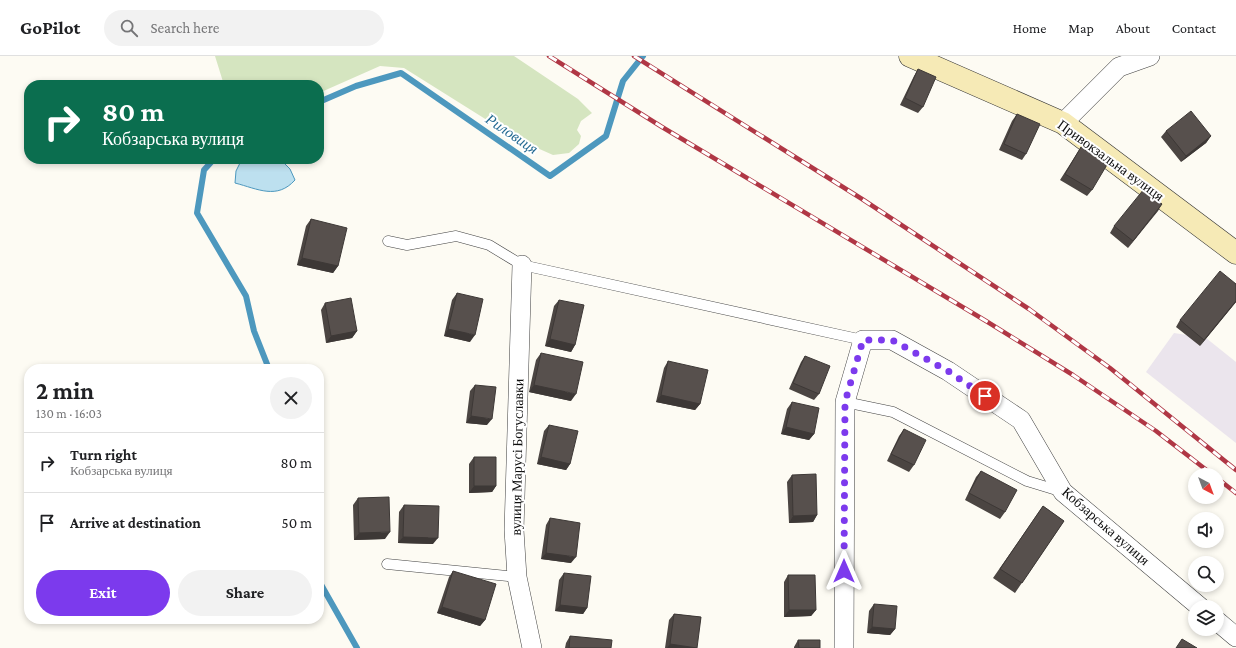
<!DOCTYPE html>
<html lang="en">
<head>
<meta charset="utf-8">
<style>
	body { margin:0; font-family:"Crimson Pro",serif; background:#f2f2f2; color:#202124; height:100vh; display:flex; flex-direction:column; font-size:15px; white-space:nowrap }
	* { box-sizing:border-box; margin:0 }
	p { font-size:13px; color:#757577 }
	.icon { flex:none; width:22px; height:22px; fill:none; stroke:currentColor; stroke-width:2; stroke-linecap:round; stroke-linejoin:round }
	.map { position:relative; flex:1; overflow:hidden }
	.drawer { position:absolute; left:24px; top:308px; width:300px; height:260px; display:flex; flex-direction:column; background:#fff; border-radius:16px; box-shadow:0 2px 6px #0003 }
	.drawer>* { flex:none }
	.banner { position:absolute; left:24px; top:24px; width:300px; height:84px; border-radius:16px; box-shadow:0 2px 6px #0003; background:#0b6e4f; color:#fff; overflow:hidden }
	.needle { width:26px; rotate:139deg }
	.buttons { position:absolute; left:1188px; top:412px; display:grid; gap:8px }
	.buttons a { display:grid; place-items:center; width:36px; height:36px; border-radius:50%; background:#fff; box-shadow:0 2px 6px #0003; font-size:20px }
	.pin { position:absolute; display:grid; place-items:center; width:34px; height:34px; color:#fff; margin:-17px; border:2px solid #fff; border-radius:50%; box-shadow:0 1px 4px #0007 }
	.me { position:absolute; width:44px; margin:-22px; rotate:0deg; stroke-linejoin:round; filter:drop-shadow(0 0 3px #0008) }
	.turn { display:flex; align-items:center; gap:14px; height:84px; padding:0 12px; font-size:18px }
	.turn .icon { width:52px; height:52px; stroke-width:2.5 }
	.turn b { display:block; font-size:28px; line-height:34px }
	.round { display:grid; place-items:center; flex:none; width:42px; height:42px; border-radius:21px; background:#f2f2f2 }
	.summary { display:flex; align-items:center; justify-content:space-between; height:68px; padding:0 12px }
	h1 { font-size:24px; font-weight:700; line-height:30px }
	.button { display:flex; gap:8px; margin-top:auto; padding:8px 12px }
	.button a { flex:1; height:46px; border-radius:24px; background:#7c3aed; color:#fff; font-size:16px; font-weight:700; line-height:46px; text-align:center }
	.button a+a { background:#f2f2f2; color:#202124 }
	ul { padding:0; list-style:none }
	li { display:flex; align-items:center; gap:12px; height:60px; padding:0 12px; border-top:1px solid #e0e0e0 }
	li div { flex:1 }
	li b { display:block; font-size:15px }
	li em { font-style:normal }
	header { display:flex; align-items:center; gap:24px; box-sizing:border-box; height:56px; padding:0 20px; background:#fff; border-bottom:1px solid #e0e0e0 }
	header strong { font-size:19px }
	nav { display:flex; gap:22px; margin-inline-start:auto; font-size:14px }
	.search { width:280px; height:36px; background:#f2f2f2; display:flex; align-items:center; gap:10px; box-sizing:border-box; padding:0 14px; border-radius:22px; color:#757577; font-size:15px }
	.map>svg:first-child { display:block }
</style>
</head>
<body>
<header>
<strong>GoPilot</strong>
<div class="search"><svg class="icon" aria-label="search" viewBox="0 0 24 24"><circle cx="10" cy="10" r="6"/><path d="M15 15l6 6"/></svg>Search here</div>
<nav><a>Home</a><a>Map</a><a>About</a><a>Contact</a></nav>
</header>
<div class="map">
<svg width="1236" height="592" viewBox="0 0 1236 592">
	<rect width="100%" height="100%" fill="#fdfbf3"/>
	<path fill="#ebe5ed" d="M 1174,277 L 1206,282 L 1236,306 L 1236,387 L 1146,316 Z"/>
	<path fill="#d5e5c0" d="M 215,0 L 514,0 L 578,43 L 592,57 L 581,65 L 577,74 L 581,80 L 579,88 L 569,97 L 553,99 L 517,83 L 404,12 L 380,10 L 319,37 L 319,29 L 224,29 Z"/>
	<path fill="#bde0ef" stroke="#4d98be" d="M 242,103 L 280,103 L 290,113 L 295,124 C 277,144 258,133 235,127 L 236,115 Z"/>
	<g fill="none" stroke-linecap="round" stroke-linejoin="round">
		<path stroke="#4d98be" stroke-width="6" d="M 319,46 L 356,30 L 401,17 L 550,120 L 606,80 L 623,25 L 643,0
			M 214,103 L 204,114 L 197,157 L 246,240 L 254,275 L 269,313
			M 319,525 L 357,592"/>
		<g stroke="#424242" stroke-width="11">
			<path id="lane" d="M 388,185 L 407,189 L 456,180 L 489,189 L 522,209 L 863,284
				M 845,346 L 893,356 L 1027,425 L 1063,436
				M 387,508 L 517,521"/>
		</g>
		<g stroke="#424242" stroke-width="20">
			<path id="street" d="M 1063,67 L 1119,11 L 1150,0
				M 522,209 L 514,474 L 517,521 L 532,592
				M 1217,565 L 1236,581
				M 844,592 L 845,346 L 863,284 L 892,284 L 948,315 L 1021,364 L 1063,436 L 1200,551"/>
		</g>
		<g stroke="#313131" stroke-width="23">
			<path id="secondary" d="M 910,0 L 1063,67 L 1236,197"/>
		</g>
		<use href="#lane" stroke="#fff" stroke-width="10"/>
		<use href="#street" stroke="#fff" stroke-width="19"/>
		<use href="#secondary" stroke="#f6eab6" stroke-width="22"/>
		<g stroke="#b03745" stroke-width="4.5">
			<path id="rail" d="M 549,0 L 662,71 L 986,265 L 1073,319 L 1156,375 L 1213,419
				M 634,0 L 862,143 L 1029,253 L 1110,312 L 1236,414
				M 1217,422 L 1236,437"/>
		</g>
		<use href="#rail" stroke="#fff" stroke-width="3" stroke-dasharray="9" stroke-linecap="butt"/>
	</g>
	<path fill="#4b4542" d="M 918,13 L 923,51 L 918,57 L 900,49 L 914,20 Z
		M 1017,58 L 1026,98 L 1022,104 L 999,94 L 1012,65 Z
		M 1166,75 L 1211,80 L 1206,87 L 1181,106 L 1161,81 Z
		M 1081,91 L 1092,134 L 1087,140 L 1060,124 Z
		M 1162,148 L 1128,192 L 1110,177 L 1114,170 Z
		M 311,163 L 338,210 L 333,217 L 297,209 L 306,170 Z
		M 1236,228 L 1236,246 L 1200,290 L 1176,271 L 1180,264 Z
		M 457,237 L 470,286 L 444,280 L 452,244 Z
		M 559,244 L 575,289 L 571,296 L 545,290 L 554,250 Z
		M 325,247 L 357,275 L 352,282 L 326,287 L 321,254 Z
		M 541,297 L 571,345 L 529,336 L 536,304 Z
		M 805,300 L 819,338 L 814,344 L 789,333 L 801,306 Z
		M 668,305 L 700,348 L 695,354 L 656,346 L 664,312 Z
		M 475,329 L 487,369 L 466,367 L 470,335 Z
		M 792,346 L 814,378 L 809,384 L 781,378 L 787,353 Z
		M 549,369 L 570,408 L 566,414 L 537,408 L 544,375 Z
		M 904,373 L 914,409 L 909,416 L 887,405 L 899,380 Z
		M 474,401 L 496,430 L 492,436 L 469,437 L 469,408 Z
		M 981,415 L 1005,456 L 1000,463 L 965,444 L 976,421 Z
		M 792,419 L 817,459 L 813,466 L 789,467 L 787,426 Z
		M 358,442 L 385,483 L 354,484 L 353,449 Z
		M 404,449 L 433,488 L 398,487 L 399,456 Z
		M 1043,450 L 1064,465 L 1015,537 L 993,522 Z
		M 550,462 L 571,507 L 541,503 L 546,469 Z
		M 453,515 L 485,564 L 480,570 L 437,557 L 449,521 Z
		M 564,517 L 587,552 L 583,558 L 555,555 L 559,524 Z
		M 788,519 L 816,554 L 811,560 L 784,561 L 784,526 Z
		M 874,548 L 895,573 L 890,579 L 867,577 L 869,555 Z
		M 674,558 L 701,561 L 696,592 L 665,592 L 669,564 Z
		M 570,580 L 611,592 L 565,592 L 566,587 Z
		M 798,584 L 820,592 L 794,592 L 794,591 Z"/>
	<path fill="#3d3836" d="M 1211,80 L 1206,87 L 1181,106 L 1186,100 Z
		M 1162,148 L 1158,155 L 1128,192 L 1133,185 Z
		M 302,202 L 338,210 L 333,217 L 297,209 Z
		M 1236,245 L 1236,246 L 1200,290 L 1204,284 Z
		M 448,273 L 475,279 L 470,286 L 444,280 Z
		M 357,275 L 352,282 L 326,287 L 331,280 Z
		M 550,283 L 575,289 L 571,296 L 545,290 Z
		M 534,329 L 576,338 L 571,345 L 529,336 Z
		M 661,339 L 700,348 L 695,354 L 656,346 Z
		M 471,360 L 492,363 L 487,369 L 466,367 Z
		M 786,371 L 814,378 L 809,384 L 781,378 Z
		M 541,401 L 570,408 L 566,414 L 537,408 Z
		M 474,430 L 496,430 L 492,436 L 469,437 Z
		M 817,459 L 813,466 L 789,467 L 793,460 Z
		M 390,476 L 385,483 L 354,484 L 359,477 Z
		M 403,481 L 438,482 L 433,488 L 398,487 Z
		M 546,497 L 576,501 L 571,507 L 541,503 Z
		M 560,549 L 587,552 L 583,558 L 555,555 Z
		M 442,551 L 485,564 L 480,570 L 437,557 Z
		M 789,554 L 816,554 L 811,560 L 784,561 Z
		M 872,571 L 895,573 L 890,579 L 867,577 Z
		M 670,588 L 697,592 L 667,592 Z"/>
	<path fill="#57504d" stroke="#3d3836" d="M 918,13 L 936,21 L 923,51 L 905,42 Z
		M 1191,55 L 1211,80 L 1186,100 L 1166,75 Z
		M 1017,58 L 1040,68 L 1026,98 L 1004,88 Z
		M 1081,91 L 1108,107 L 1092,134 L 1065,118 Z
		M 1144,133 L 1162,148 L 1133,185 L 1114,170 Z
		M 311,163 L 347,172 L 338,210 L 302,202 Z
		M 1220,215 L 1236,228 L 1236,245 L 1204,284 L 1180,264 Z
		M 457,237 L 483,243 L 475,279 L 448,273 Z
		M 351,242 L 357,275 L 331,280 L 325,247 Z
		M 559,244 L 584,249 L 575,289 L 550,283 Z
		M 541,297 L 583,306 L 576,338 L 534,329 Z
		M 805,300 L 830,310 L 819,338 L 793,327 Z
		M 668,305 L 708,314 L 700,348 L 661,339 Z
		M 475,329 L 496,331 L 492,363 L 471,360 Z
		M 792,346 L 819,352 L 814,378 L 786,371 Z
		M 549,369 L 578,375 L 570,408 L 541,401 Z
		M 904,373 L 926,384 L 914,409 L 891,398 Z
		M 474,401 L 496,401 L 496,430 L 474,430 Z
		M 981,415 L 1017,434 L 1005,456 L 969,437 Z
		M 816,418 L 817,459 L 793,460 L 792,419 Z
		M 389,441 L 390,476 L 359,477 L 358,442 Z
		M 404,449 L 439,450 L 438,482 L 403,481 Z
		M 1043,450 L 1064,465 L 1022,527 L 1000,513 Z
		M 550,462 L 580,467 L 576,501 L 546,497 Z
		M 453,515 L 496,528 L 485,564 L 442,551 Z
		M 564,517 L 591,520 L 587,552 L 560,549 Z
		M 788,519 L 815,519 L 816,554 L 789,554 Z
		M 874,548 L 897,550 L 895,573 L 872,571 Z
		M 674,558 L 701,561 L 697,592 L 670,588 Z
		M 570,580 L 612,584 L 611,592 L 569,592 Z
		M 1182,583 L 1197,592 L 1176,592 Z
		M 798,584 L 820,584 L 820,592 L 799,592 Z"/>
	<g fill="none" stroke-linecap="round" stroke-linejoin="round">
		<path stroke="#7c3aed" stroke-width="7" stroke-dasharray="0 12.6" d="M 844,515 L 845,346 L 863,284 L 892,284 L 948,315 L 985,340"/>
	</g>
	<g text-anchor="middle" stroke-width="4" stroke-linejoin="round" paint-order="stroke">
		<g font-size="14" fill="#0f0f0f" stroke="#fff">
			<text transform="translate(1111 104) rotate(36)" y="5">Привокзальна вулиця</text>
			<text transform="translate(517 401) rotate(-89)" y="5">вулиця Марусі Богуславки</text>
			<text transform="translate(1106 470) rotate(41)" y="5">Кобзарська вулиця</text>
		</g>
		<g font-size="15" font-style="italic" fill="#266b93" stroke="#fff">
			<text transform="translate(512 78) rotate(34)" y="5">Риловиця</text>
		</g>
	</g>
</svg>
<div class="buttons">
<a><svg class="needle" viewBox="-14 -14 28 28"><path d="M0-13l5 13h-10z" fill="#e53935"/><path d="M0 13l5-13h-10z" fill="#757577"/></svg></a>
<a><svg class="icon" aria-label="sound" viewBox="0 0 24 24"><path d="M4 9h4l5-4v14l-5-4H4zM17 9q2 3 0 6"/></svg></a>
<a><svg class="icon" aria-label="search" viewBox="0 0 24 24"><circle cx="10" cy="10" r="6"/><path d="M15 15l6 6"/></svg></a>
<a><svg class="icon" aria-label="layers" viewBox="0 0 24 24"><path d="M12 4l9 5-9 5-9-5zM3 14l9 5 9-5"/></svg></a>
</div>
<div class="pin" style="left:985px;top:340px;background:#d93025"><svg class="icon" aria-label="arrive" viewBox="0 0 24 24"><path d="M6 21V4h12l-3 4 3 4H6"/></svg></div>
<svg class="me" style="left:844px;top:515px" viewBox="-20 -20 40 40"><path d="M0-17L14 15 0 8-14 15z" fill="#7c3aed" stroke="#fff" stroke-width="4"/></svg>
<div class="banner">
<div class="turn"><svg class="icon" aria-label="right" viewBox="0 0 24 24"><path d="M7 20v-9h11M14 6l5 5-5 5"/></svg><div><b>80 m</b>Кобзарська вулиця</div></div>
</div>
<section class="drawer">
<div class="summary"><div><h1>2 min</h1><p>130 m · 16:03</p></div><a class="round"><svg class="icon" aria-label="close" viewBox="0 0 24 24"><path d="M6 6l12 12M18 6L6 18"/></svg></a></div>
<ul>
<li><svg class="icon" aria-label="right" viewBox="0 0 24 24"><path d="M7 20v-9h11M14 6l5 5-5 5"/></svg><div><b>Turn right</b><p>Кобзарська вулиця</p></div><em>80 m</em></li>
<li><svg class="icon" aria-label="arrive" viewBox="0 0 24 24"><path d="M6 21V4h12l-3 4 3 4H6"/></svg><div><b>Arrive at destination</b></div><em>50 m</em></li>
</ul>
<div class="button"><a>Exit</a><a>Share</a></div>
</section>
</div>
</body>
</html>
